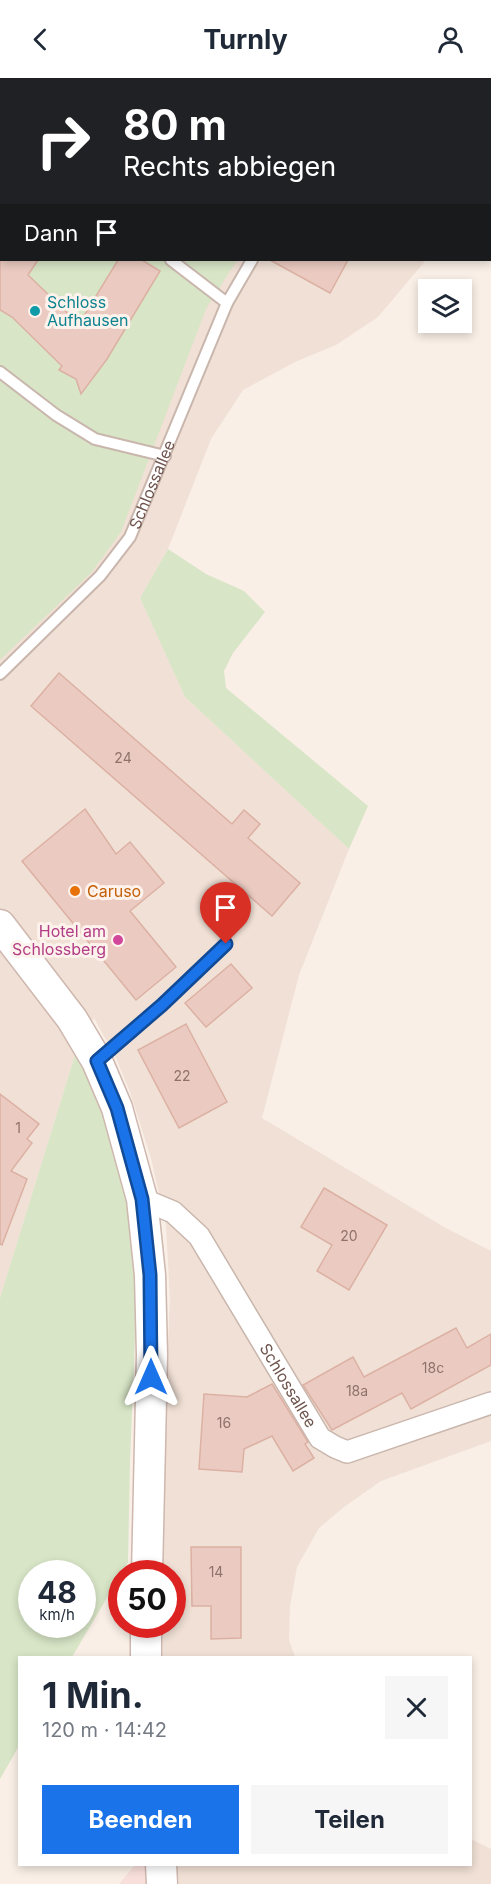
<!DOCTYPE html>
<html lang="de">
<head>
<meta charset="utf-8">
<style>
	body { margin:0; font-family:Inter,sans-serif; background:#f6f6f7; color:#1f2937; height:100vh; display:flex; flex-direction:column; font-size:22px; white-space:nowrap }
	* { box-sizing:border-box; margin:0 }
	p { font-size:20px; color:#747a83 }
	.icon { flex:none; width:33px; height:33px; fill:none; stroke:currentColor; stroke-width:2; stroke-linecap:round; stroke-linejoin:round }
	.map { position:relative; flex:1; overflow:hidden }
	.details { position:absolute; left:18px; top:1578px; width:454px; height:210px; display:flex; flex-direction:column; background:#fff; border-radius:0px; box-shadow:0 3px 9px #0003 }
	.details>* { flex:none }
	.banner { position:absolute; left:0px; top:0px; width:492px; height:183px; box-shadow:0 3px 9px #0003; background:#202124; color:#fff; overflow:hidden }
	.tools { position:absolute; left:418px; top:201px; display:grid; gap:12px }
	.tools a { display:grid; place-items:center; width:54px; height:54px; border-radius:0px; background:#fff; box-shadow:0 3px 9px #0003; font-size:30px }
	.speed { position:absolute; left:18px; top:1482px; display:flex; gap:12px; font-size:30px; font-weight:700; text-align:center }
	.speed>* { display:grid; place-content:center; width:78px; height:78px; border-radius:50%; background:#fff; box-shadow:0 3px 9px #0003; line-height:1 }
	.speed small { font-size:15px; font-weight:400 }
	.speed .limit { border:9px solid #d22; background:#fff; color:#111 }
	.pin { position:absolute; display:grid; place-items:center; width:51px; height:51px; color:#fff; margin:-62px -26px; border-radius:50% 50% 50% 0; rotate:-45deg; box-shadow:0 0 6px #0007 }
	.pin .icon { rotate:45deg }
	.me { position:absolute; width:66px; margin:-33px; rotate:0deg; stroke-linejoin:round; filter:drop-shadow(0 0 4px #0008) }
	.turn { display:flex; align-items:center; gap:21px; height:126px; padding:0 24px; font-size:27px }
	.turn .icon { width:78px; height:78px; stroke-width:2.5 }
	.turn b { display:block; font-size:42px; line-height:51px }
	.then { display:flex; align-items:center; height:57px; padding:0 24px; background:#0003; gap:12px; font-size:22px }
	.round { display:grid; place-items:center; flex:none; width:63px; height:63px; border-radius:0px; background:#f6f6f7 }
	.head { display:flex; align-items:center; justify-content:space-between; height:102px; padding:0 24px }
	h1 { font-size:36px; font-weight:700; line-height:45px }
	.button { display:flex; gap:12px; margin-top:auto; padding:12px 24px }
	.button a { flex:1; height:69px; border-radius:0px; background:#1a73e8; color:#fff; font-size:24px; font-weight:700; line-height:69px; text-align:center }
	.button a+a { background:#f6f6f7; color:#1f2937 }
	header { display:flex; justify-content:space-between; align-items:center; height:78px; padding:0 24px; background:#fff; font-size:27px; font-weight:700 }
	.map>svg:first-child { display:block }
</style>
</head>
<body>
<header><svg class="icon" aria-label="back" viewBox="0 0 24 24"><path d="M15 5l-7 7 7 7"/></svg>Turnly<svg class="icon" aria-label="person" viewBox="0 0 24 24"><circle cx="12" cy="8" r="4"/><path d="M4 21q1-7 8-7t8 7"/></svg></header>
<div class="map">
<svg width="491" height="1806" viewBox="0 0 491 1806">
	<rect width="100%" height="100%" fill="#f9efe6"/>
	<path fill="#f0e0d5" d="M 0,0 L 338,0 L 338,2 L 2,2 L 2,182 L 426,182 L 378,239 L 336,267 L 297,283 L 243,312 L 211,361 L 168,471 L 140,520 L 185,619 L 349,771 L 299,897 L 262,1040 L 444,1149 L 491,1173 L 491,1363 L 381,1403 L 344,1429 L 319,1450 L 297,1489 L 290,1528 L 289,1562 L 295,1579 L 163,1579 L 162,1547 L 172,1546 L 172,1496 L 160,1495 L 159,1475 L 170,1220 L 166,1148 L 151,1080 L 130,1014 L 116,980 L 94,940 L 76,974 L 0,1220 Z
		M 471,1761 L 491,1771 L 491,1806 L 179,1806 L 177,1787 L 471,1786 Z"/>
	<path fill="#f8dfdb" d="M 135,1787 L 146,1787 L 148,1806 L 119,1806 Z"/>
	<path fill="#d8e5c6" fill-rule="evenodd" d="M 0,0 L 338,0 L 338,2 L 2,2 L 2,182 L 237,182 L 206,231 L 121,454 L 91,495 L 0,582 Z
		M 168,471 L 206,496 L 244,513 L 265,534 L 233,575 L 224,593 L 226,610 L 368,728 L 349,771 L 185,619 L 140,520 Z
		M 76,974 L 100,1026 L 121,1090 L 134,1153 L 137,1211 L 130,1383 L 128,1484 L 72,1579 L 20,1580 L 19,1668 L 0,1701 L 0,1220 ZM 32,1496 L 82,1496 L 82,1546 L 32,1546 Z"/>
	<path fill="#ebcbc1" stroke="#dcb0a3" stroke-width="1.5" d="M 0,182 L 38,182 L 28,197 L 79,246 L 118,182 L 142,182 L 160,193 L 107,281 L 81,316 L 76,301 L 59,292 L 62,288 L 12,239 L 0,232 Z
		M 270,182 L 348,182 L 330,215 Z
		M 59,595 L 232,746 L 244,732 L 260,746 L 248,760 L 300,805 L 272,838 L 31,628 Z
		M 85,731 L 116,776 L 130,764 L 164,805 L 130,833 L 176,889 L 136,922 L 22,783 Z
		M 231,886 L 252,910 L 206,949 L 185,925 Z
		M 186,946 L 227,1024 L 179,1050 L 138,972 Z
		M 0,1016 L 39,1046 L 27,1061 L 32,1065 L 11,1093 L 27,1101 L 2,1167 L 0,1166 Z
		M 324,1110 L 387,1147 L 349,1212 L 317,1193 L 332,1167 L 301,1149 Z
		M 456,1250 L 467,1270 L 491,1256 L 491,1287 L 411,1331 L 402,1315 L 332,1352 L 303,1307 L 353,1279 L 364,1299 Z
		M 272,1306 L 308,1364 L 305,1366 L 314,1380 L 293,1393 L 272,1358 L 244,1371 L 242,1394 L 199,1391 L 204,1316 L 247,1319 Z
		M 191,1469 L 241,1469 L 241,1560 L 211,1561 L 211,1528 L 192,1528 Z"/>
	<g fill="none" stroke-linecap="round" stroke-linejoin="round">
		<g stroke="#c9b6ad" stroke-width="14">
			<g id="service">
				<path d="M 346,2 L 347,0"/>
				<path d="M 171,182 L 227,225"/>
				<path d="M 0,294 L 56,337 L 95,361 L 165,378"/>
				<path id="s1" d="M 0,596 L 100,498 L 130,459 L 227,225 L 252,182"/>
				<path d="M 100,981 L 162,927 L 226,866"/>
			</g>
		</g>
		<g stroke="#c9b6ad" stroke-width="24">
			<g id="minor">
				<path id="s2" d="M 142,1121 L 173,1134 L 199,1158 L 320,1360 L 335,1369 L 347,1374 L 491,1325"/>
			</g>
		</g>
		<g stroke="#ceb7ae" stroke-width="33">
			<path id="secondary" d="M 0,847 L 72,941 L 97,983 L 117,1030 L 142,1121 L 150,1197 L 152,1277 L 147,1496
				M 146,1580 L 146,1546
				M 161,1786 L 162,1806"/>
		</g>
		<path stroke="#d0aea4" stroke-width="4" stroke-dasharray="1.5 4.5" stroke-linecap="butt" d="M 10,2 L 11,0
			M 0,17 L 2,15
			M 0,30 L 2,32
			M 0,72 L 2,70
			M 490,154 L 491,154"/>
		<use href="#service" stroke="#fff" stroke-width="10"/>
		<use href="#minor" stroke="#fff" stroke-width="21"/>
		<use href="#secondary" stroke="#fff" stroke-width="30"/>
	</g>
	<g fill="none" stroke-linecap="round" stroke-linejoin="round">
		<g stroke="#114b97" stroke-width="15">
			<path id="route" d="M 151,1299 L 150,1197 L 142,1121 L 117,1030 L 97,983 L 162,927 L 226,866"/>
		</g>
		<use href="#route" stroke="#1a73e8" stroke-width="10"/>
	</g>
	<circle fill="#0f9aa8" stroke="#fdf3ec" stroke-width="2" cx="35" cy="233" r="6"/>
	<circle fill="#e8710a" stroke="#fdf3ec" stroke-width="2" cx="75" cy="813" r="6"/>
	<circle fill="#d1479c" stroke="#fdf3ec" stroke-width="2" cx="118" cy="862" r="6"/>
	<g text-anchor="middle" stroke-width="6" stroke-linejoin="round" paint-order="stroke">
		<g font-size="14" fill="#8e726b">
			<text x="123" y="685">24</text>
			<text x="182" y="1003">22</text>
			<text x="18" y="1055">1</text>
			<text x="349" y="1163">20</text>
			<text x="433" y="1295">18c</text>
			<text x="357" y="1318">18a</text>
			<text x="224" y="1350">16</text>
			<text x="216" y="1499">14</text>
		</g>
		<g font-size="16" fill="#0d838f" stroke="#fdf3ec" text-anchor="start">
			<text x="47" y="230">Schloss<tspan x="47" dy="18">Aufhausen</tspan></text>
		</g>
		<g font-size="16" fill="#6f554e" stroke="#fdf3ec">
			<text dy="6" stroke="none"><textPath href="#s1" startOffset="246">Schlossallee</textPath></text>
			<text dy="6" stroke="none"><textPath href="#s2" startOffset="243">Schlossallee</textPath></text>
		</g>
		<g font-size="16" fill="#c56008" stroke="#fdf3ec" text-anchor="start">
			<text x="87" y="819">Caruso</text>
		</g>
		<g font-size="16" fill="#b23c85" stroke="#fdf3ec" text-anchor="end">
			<text x="106" y="859">Hotel am<tspan x="106" dy="18">Schlossberg</tspan></text>
		</g>
	</g>
</svg>
<div class="tools">
<a><svg class="icon" aria-label="layers" viewBox="0 0 24 24"><path d="M12 4l9 5-9 5-9-5zM3 14l9 5 9-5"/></svg></a>
</div>
<div class="speed"><div>48<small>km/h</small></div><div class="limit">50</div></div>
<div class="pin" style="left:226px;top:866px;background:#d93025"><svg class="icon" aria-label="arrive" viewBox="0 0 24 24"><path d="M6 21V4h12l-3 4 3 4H6"/></svg></div>
<svg class="me" style="left:151px;top:1299px" viewBox="-20 -20 40 40"><path d="M0-17L14 15 0 8-14 15z" fill="#1a73e8" stroke="#fff" stroke-width="4"/></svg>
<div class="banner">
<div class="turn"><svg class="icon" aria-label="right" viewBox="0 0 24 24"><path d="M7 20v-9h11M14 6l5 5-5 5"/></svg><div><b>80 m</b>Rechts abbiegen</div></div>
<div class="then">Dann<svg class="icon" aria-label="arrive" viewBox="0 0 24 24"><path d="M6 21V4h12l-3 4 3 4H6"/></svg></div>
</div>
<section class="details">
<div class="head"><div><h1>1 Min.</h1><p>120 m · 14:42</p></div><a class="round"><svg class="icon" aria-label="close" viewBox="0 0 24 24"><path d="M6 6l12 12M18 6L6 18"/></svg></a></div>
<div class="button"><a>Beenden</a><a>Teilen</a></div>
</section>
</div>
</body>
</html>
